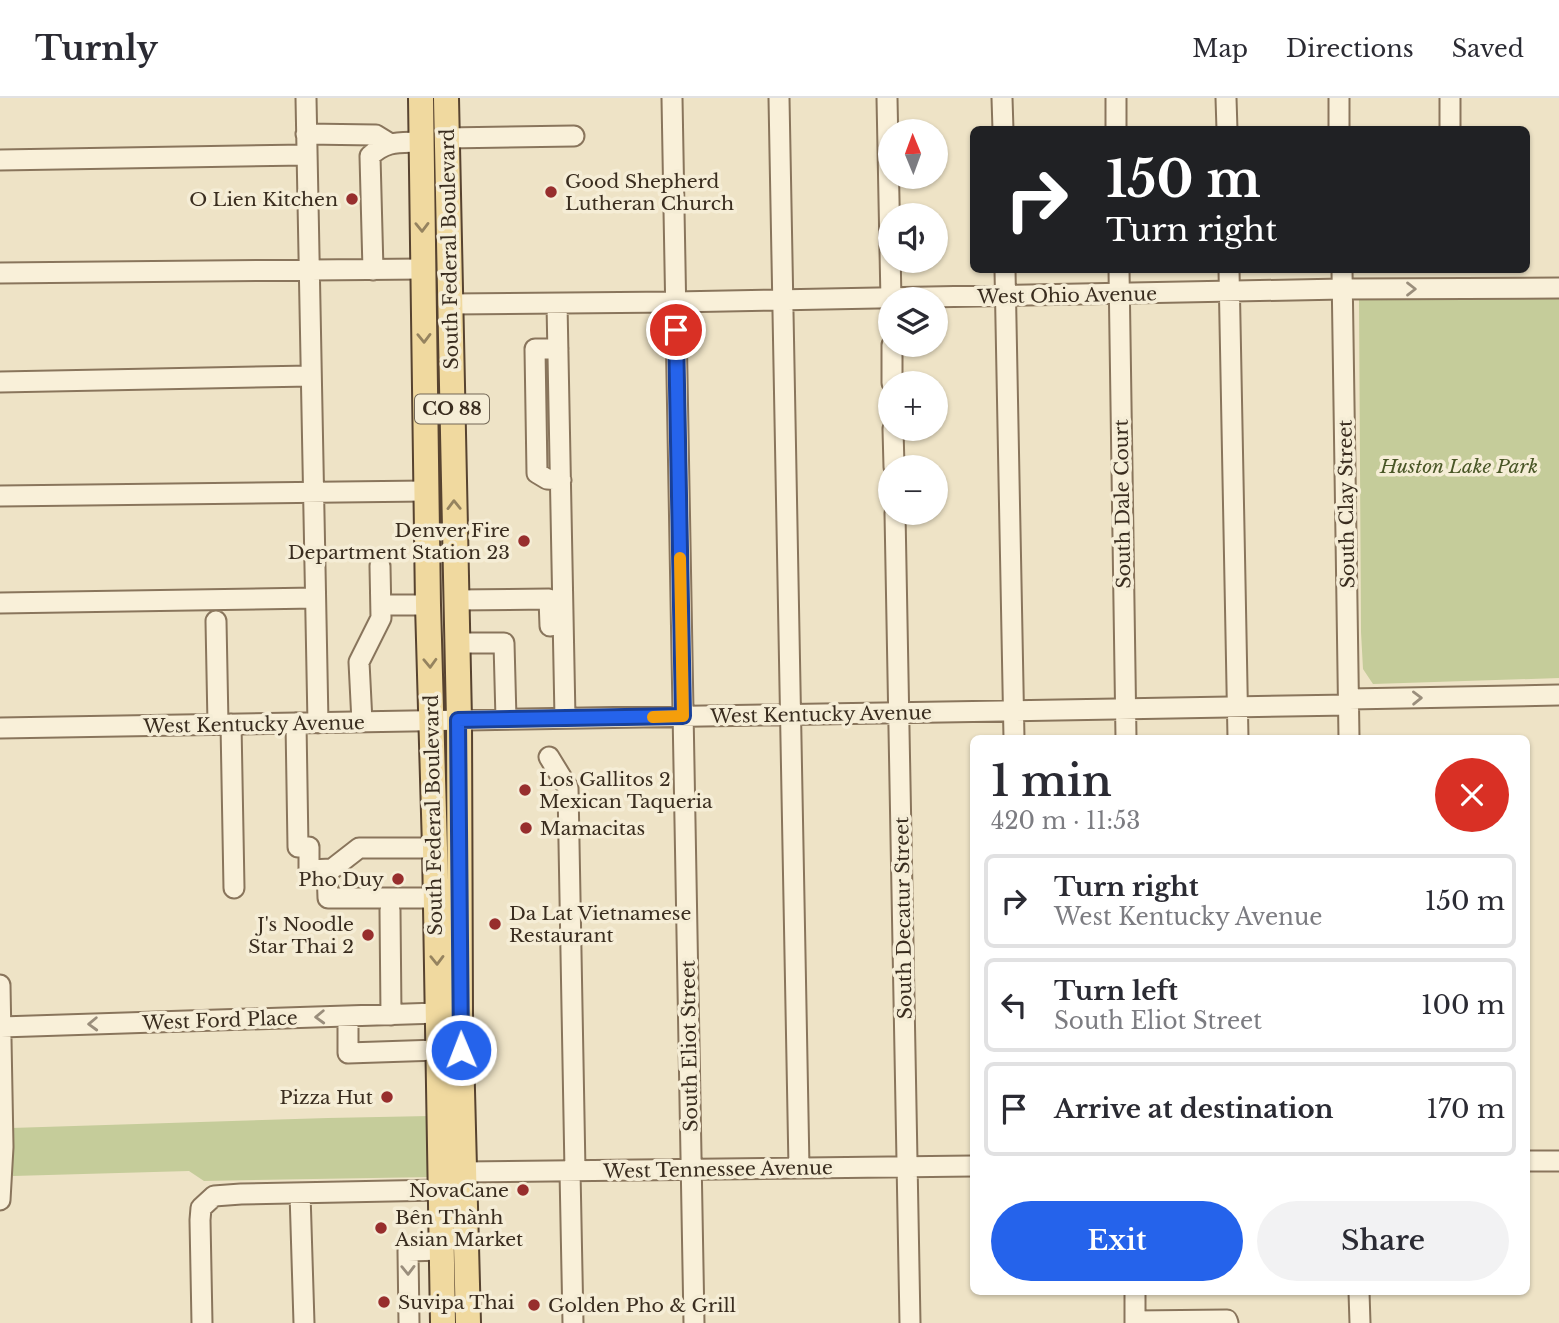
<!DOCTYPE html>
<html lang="en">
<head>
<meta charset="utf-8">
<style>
	body { margin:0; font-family:"Libre Baskerville",serif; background:#f2f2f3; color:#2b2b33; height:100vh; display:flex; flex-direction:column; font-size:26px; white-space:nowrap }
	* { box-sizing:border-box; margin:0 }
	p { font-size:23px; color:#7c7c81 }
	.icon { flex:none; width:38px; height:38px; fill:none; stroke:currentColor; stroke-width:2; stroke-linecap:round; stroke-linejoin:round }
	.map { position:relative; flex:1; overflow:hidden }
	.side { position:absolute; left:970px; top:637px; width:560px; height:560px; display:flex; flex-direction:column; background:#fff; border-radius:10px; box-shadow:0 2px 5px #0004 }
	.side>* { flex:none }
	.top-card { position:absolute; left:970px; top:28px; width:560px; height:147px; border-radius:10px; box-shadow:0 2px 5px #0004; background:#202124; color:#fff; overflow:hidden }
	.needle { width:46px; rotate:359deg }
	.controls { position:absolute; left:878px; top:21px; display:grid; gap:14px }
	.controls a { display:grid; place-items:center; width:70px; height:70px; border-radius:50%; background:#fff; box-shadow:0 2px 5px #0004; font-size:35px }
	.pin { position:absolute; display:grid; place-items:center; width:60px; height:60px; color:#fff; margin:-30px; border:4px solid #fff; border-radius:50%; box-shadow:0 2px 7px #0007 }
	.me { position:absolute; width:77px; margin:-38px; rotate:359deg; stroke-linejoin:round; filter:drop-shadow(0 0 5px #0008) }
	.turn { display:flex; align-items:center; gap:24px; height:147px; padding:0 21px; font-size:32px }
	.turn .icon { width:91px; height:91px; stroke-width:2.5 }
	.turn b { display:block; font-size:49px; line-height:60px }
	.round { display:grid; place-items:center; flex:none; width:74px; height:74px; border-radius:37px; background:#f2f2f3 }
	.overview { display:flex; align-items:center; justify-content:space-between; height:119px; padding:0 21px }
	h1 { font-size:42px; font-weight:600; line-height:52px }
	.button { display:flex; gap:14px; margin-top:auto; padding:14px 21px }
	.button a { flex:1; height:80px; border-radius:42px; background:#2563eb; color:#fff; font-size:28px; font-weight:600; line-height:80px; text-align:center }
	.button a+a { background:#f2f2f3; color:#2b2b33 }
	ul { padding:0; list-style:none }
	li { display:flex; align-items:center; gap:21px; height:94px; margin:0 14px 10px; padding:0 7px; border:4px solid #e1e1e2; border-radius:10px }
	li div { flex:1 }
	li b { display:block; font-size:26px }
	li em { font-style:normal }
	header { display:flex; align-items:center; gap:42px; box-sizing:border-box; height:98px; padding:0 35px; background:#fff; border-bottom:2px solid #e1e1e2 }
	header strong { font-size:33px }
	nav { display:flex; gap:38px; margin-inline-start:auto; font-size:24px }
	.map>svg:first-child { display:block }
</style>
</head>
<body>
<header>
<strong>Turnly</strong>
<nav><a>Map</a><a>Directions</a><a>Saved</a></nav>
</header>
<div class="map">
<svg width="1559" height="1225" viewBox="0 0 1559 1225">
	<rect width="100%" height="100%" fill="#eee3c6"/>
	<path fill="#c5cc9a" d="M 1559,198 L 1559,580 L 1373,586 L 1363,571 L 1361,534 L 1359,202 Z
		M 430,1018 L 432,1079 L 204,1083 L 189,1073 L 13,1078 L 11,1030 L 328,1020 Z"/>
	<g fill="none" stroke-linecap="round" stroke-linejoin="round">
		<g stroke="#89755c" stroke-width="23">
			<path id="minor" d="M 306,0 L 318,625
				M 672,0 L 694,1225
				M 779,0 L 799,1070
				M 887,0 L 891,203
				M 1002,0 L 1003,32
				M 1116,0 L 1116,32
				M 1226,0 L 1227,32
				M 1339,0 L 1339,32
				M 1450,0 L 1450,32
				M 306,36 L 376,37 L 389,45
				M 446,40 L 574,38
				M 0,62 L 306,57
				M 373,172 L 370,58 C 387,42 399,45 421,44
				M 1005,172 L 1014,640
				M 1119,172 L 1126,640
				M 1229,172 L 1238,640
				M 1342,172 L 1349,640
				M 0,175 L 423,171
				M 450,206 L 675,204 L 1342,191 L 1559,190
				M 557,206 L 565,620
				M 892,247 L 892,285
				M 558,251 L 535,251 L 537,375 L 547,381 L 561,382
				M 0,284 L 311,278
				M 893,331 L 894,369
				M 0,398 L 426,393
				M 895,415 L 910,1225
				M 456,502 L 549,501 L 550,528
				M 0,505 L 315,500
				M 381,507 L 428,507
				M 216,523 L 218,626
				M 457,545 L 504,545 L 506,621
				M 1349,601 L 1559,597
				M 362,624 L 359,564 L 381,520 L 380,468
				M 296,625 L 298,749 L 309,749 L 309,772 L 332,771 L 359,750 L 435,750
				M 231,626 L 234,790
				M 0,630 L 1349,607
				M 549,659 L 568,690 L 575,1073
				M 327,772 L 328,800 L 435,800
				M 390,812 L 391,917
				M 0,887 L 3,1049 L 0,1102
				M 348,919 L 348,955 L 438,952
				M 1,929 L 438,915
				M 1526,1063 L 1559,1063
				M 570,1073 L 573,1225
				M 464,1074 L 973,1068
				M 300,1095 L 304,1225
				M 1135,1194 L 1135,1225
				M 1359,1194 L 1360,1225
				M 1135,1223 L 1227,1222 L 1228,1225
				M 202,1225 L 200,1122 L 201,1110 L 214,1098 L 241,1096 L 441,1092
				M 409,1225 L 408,1153 L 442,1152"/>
		</g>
		<g stroke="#574330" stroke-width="28">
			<path id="major" d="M 421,0 L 428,507 L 435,750 L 443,1225
				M 446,0 L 459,622 L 460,915 L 468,1225"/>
		</g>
		<use href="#minor" stroke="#f9f0d9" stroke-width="19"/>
		<use href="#major" stroke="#f0d99f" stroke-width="24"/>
	</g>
	<defs><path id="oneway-chevron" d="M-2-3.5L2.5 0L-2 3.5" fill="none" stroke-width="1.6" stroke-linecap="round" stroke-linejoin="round" transform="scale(1.75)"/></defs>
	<g stroke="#95835f">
		<use href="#oneway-chevron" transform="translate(422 129) rotate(89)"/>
		<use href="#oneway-chevron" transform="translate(424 240) rotate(89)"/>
		<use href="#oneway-chevron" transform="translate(454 407) rotate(-91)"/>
		<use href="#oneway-chevron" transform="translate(430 565) rotate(88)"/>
		<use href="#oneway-chevron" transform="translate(437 862) rotate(89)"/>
	</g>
	<g stroke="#9a8e7c">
		<use href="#oneway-chevron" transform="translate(1411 191)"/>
		<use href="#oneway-chevron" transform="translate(1417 600) rotate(-1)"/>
		<use href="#oneway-chevron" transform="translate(320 919) rotate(178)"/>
		<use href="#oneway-chevron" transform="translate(93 926) rotate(178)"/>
		<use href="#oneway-chevron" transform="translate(408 1172) rotate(89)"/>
	</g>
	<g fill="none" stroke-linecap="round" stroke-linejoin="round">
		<g stroke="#184099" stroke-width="18">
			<path id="route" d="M 461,952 L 458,622 L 683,618 L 676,232"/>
		</g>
		<use href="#route" stroke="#2563eb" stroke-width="12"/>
		<path stroke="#f59e0b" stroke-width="12" d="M 653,619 L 683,618 L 680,460"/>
	</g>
	<g fill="#972e2d" stroke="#f5edd6" stroke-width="2.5">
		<circle cx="551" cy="94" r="7"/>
		<circle cx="352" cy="101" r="7"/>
		<circle cx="524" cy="443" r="7"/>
		<circle cx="525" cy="692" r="7"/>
		<circle cx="526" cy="730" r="7"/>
		<circle cx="398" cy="781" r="7"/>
		<circle cx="495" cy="826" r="7"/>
		<circle cx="368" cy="837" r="7"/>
		<circle cx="387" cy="999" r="7"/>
		<circle cx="523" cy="1092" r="7"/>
		<circle cx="381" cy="1130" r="7"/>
		<circle cx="384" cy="1204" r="7"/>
		<circle cx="534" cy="1207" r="7"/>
	</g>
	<g text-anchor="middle" stroke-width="7" stroke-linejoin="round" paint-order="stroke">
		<rect fill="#f5edd6" stroke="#726756" stroke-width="2" x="415" y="296.5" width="74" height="29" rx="5"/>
		<g font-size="18" font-weight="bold" fill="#3a2d1f">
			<text x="452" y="317">CO 88</text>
		</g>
		<g font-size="19" fill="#3a2d1f" stroke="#f5edd6" text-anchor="start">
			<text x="565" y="90">Good Shepherd<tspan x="565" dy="22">Lutheran Church</tspan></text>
			<text x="338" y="108" text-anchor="end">O Lien Kitchen</text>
			<text x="510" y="439" text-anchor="end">Denver Fire<tspan x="510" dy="22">Department Station 23</tspan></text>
			<text x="539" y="688">Los Gallitos 2<tspan x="539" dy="22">Mexican Taqueria</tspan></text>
			<text x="540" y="737">Mamacitas</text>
			<text x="384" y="788" text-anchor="end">Pho Duy</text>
			<text x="509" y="822">Da Lat Vietnamese<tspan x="509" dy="22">Restaurant</tspan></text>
			<text x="354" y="833" text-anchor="end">J's Noodle<tspan x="354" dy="22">Star Thai 2</tspan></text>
			<text x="373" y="1006" text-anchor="end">Pizza Hut</text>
			<text x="509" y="1099" text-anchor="end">NovaCane</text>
			<text x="395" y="1126">Bên Thành<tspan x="395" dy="22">Asian Market</tspan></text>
			<text x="398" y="1211">Suvipa Thai</text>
			<text x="548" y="1214">Golden Pho &amp; Grill</text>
		</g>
		<g font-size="19" fill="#3a2d1f" stroke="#f5edd6">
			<text transform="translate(449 151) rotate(-91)" y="7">South Federal Boulevard</text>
			<text transform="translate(1067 197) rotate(-1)" y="7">West Ohio Avenue</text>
			<text transform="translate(1122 406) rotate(-91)" y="7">South Dale Court</text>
			<text transform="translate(1346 406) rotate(-91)" y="7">South Clay Street</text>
			<text transform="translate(821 616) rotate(-1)" y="7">West Kentucky Avenue</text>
			<text transform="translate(254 626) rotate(-1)" y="7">West Kentucky Avenue</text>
			<text transform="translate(433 717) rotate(-91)" y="7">South Federal Boulevard</text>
			<text transform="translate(903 820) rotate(-91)" y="7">South Decatur Street</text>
			<text transform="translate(220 922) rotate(-2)" y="7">West Ford Place</text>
			<text transform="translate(689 948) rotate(-91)" y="7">South Eliot Street</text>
			<text transform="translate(718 1071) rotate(-1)" y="7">West Tennessee Avenue</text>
		</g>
		<g font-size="19" font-style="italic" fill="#495626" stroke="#f5edd6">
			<text x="1459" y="375">Huston Lake Park</text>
		</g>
	</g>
</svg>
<div class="controls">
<a><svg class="needle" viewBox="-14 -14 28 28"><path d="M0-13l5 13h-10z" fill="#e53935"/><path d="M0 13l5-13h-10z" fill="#7c7c81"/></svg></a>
<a><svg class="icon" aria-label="sound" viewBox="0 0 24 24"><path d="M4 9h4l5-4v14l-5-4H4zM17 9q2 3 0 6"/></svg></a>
<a><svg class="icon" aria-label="layers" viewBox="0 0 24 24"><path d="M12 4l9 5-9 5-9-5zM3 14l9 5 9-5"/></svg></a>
<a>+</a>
<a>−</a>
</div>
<div class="pin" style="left:676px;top:232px;background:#d93025"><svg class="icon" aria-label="arrive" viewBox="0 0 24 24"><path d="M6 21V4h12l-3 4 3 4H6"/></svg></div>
<svg class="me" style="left:461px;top:952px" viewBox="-20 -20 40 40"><circle r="17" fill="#2563eb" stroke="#fff" stroke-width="3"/><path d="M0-11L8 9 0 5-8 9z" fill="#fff"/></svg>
<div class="top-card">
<div class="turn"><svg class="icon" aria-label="right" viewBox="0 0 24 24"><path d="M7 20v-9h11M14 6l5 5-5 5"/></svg><div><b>150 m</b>Turn right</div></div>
</div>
<section class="side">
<div class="overview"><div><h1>1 min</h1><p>420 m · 11:53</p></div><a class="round" style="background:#d93025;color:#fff"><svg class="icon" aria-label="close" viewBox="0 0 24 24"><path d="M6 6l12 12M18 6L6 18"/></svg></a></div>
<ul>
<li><svg class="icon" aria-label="right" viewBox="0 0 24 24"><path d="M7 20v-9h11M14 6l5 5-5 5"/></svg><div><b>Turn right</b><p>West Kentucky Avenue</p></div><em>150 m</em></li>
<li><svg class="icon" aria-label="left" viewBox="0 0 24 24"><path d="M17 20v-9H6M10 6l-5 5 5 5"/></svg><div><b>Turn left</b><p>South Eliot Street</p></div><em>100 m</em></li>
<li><svg class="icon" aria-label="arrive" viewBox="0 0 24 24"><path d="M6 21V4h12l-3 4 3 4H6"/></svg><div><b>Arrive at destination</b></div><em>170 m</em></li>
</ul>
<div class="button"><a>Exit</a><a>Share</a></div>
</section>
</div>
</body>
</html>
